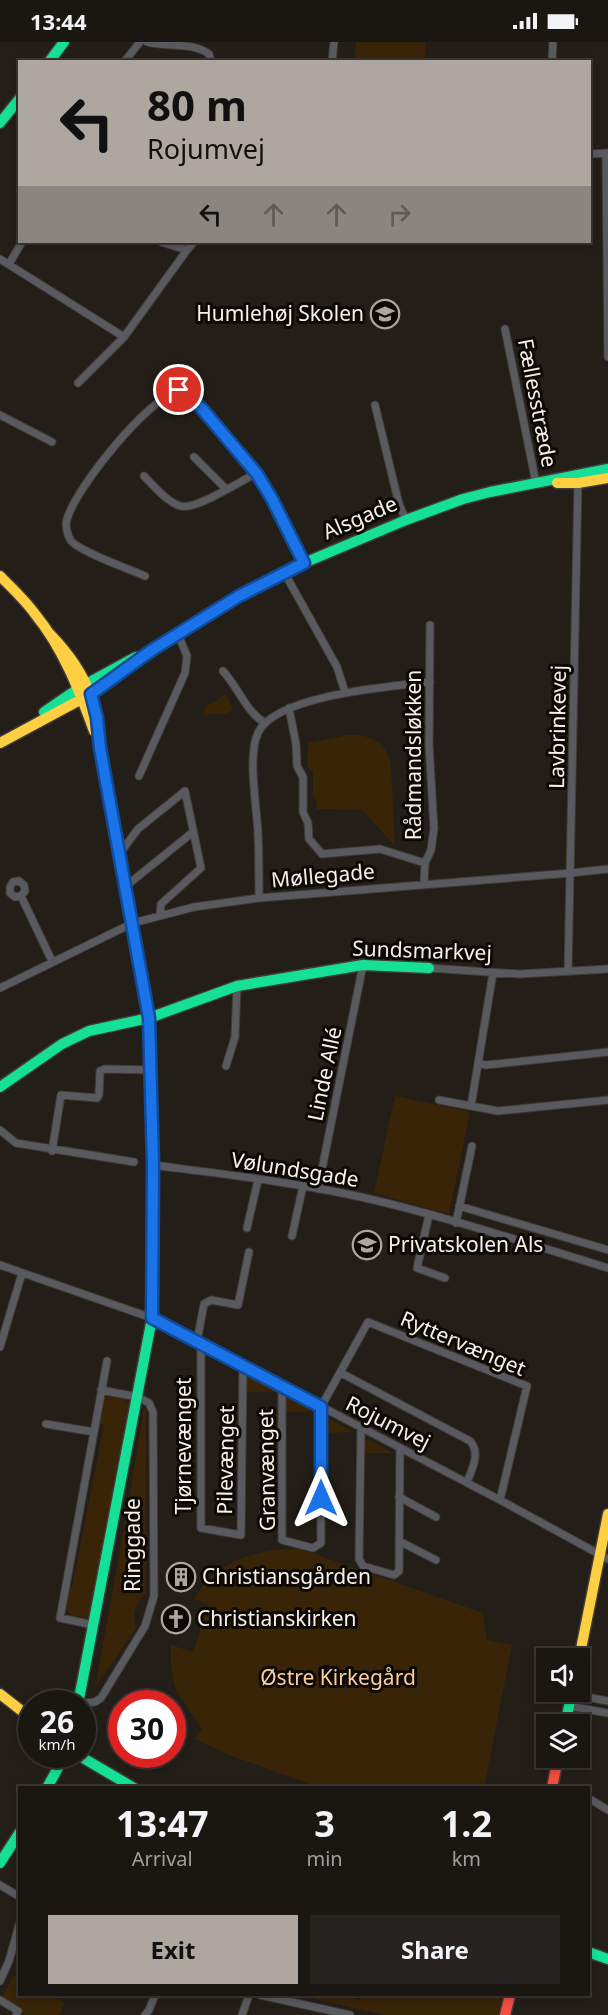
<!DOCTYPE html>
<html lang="en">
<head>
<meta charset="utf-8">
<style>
	body { margin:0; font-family:"Noto Sans",sans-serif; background:#272320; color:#f1f3f6; height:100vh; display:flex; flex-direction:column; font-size:22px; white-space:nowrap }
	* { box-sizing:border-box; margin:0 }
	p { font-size:20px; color:#9f9f9f }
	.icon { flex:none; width:33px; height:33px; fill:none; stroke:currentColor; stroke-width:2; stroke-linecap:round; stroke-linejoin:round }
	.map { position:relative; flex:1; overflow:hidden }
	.drawer { position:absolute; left:18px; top:1744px; width:572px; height:210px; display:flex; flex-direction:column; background:#1a1612; border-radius:0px; box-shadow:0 3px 9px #0003,0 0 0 2px #383532 }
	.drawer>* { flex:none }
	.top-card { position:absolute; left:18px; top:18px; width:573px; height:183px; border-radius:0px; box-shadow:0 3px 9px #0003,0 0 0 2px #383532; background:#ada7a0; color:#111; overflow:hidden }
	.tools { position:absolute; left:536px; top:1606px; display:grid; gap:12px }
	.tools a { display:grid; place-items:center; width:54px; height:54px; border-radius:0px; background:#1a1612; box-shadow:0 3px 9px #0003,0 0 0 2px #383532; font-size:30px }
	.speed { position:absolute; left:18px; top:1648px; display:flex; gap:12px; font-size:30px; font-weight:700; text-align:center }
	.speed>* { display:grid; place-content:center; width:78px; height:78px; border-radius:50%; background:#1a1612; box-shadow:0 3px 9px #0003,0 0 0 2px #383532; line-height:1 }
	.speed small { font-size:15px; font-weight:400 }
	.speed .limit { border:9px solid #d22; background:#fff; color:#111 }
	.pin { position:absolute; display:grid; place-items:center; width:51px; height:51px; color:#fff; margin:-26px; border:3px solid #fff; border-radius:50%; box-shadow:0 2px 6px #0007 }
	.me { position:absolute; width:66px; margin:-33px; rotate:0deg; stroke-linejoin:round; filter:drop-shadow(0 0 4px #0008) }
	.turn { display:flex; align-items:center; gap:21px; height:126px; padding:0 30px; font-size:27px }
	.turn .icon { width:78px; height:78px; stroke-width:2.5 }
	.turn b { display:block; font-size:42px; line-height:51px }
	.lanes { display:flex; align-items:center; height:57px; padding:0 30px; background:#0003; justify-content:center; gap:30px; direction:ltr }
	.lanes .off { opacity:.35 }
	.eta { display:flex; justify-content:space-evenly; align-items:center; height:102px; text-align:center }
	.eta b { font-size:36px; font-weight:700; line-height:42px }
	.cta { display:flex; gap:12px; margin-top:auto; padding:12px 30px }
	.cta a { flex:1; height:69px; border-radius:0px; background:#ada7a0; color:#111; font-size:24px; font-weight:700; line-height:69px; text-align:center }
	.cta a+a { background:#272320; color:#f1f3f6 }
	.status { display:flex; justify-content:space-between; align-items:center; height:42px; padding:0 30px; background:#1a1612; direction:ltr }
	.status svg { height:16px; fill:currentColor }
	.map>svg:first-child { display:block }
</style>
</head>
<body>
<div class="status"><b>13:44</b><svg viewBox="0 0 49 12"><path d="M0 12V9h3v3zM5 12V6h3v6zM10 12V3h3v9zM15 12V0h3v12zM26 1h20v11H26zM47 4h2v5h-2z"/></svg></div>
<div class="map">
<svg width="608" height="1973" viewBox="0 0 608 1973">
	<rect width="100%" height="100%" fill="#231e18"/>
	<path fill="#392408" d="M 356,0 L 426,0 L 425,19 L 354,19 Z
		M 225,651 L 233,666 L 228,672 L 209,672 L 207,674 L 203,672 L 207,663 L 216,660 Z
		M 347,693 C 369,692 387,699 391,723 L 395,804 L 362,768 L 316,767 L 317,758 L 313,754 L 313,729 L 307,725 L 308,701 Z
		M 395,1054 L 470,1070 L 449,1172 L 374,1151 Z
		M 250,1335 L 274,1347 L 274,1350 L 246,1350 L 247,1337 Z
		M 110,1354 L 123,1356 L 129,1361 L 89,1572 L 85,1576 L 70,1573 L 64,1562 L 67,1545 L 72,1546 L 104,1383 L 98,1380 L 103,1356 Z
		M 288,1356 L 310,1367 L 309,1370 L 285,1370 L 285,1359 Z
		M 144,1364 L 146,1370 L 146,1551 C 135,1562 132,1572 136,1586 L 95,1646 L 130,1452 Z
		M 327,1377 L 330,1377 L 354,1390 L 324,1391 L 324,1379 Z
		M 367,1397 L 393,1411 L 363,1411 L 364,1399 Z
		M 282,1507 L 300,1507 L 483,1571 L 487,1598 L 512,1603 L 484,1746 L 322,1746 L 229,1713 L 195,1697 L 202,1687 L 176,1649 L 171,1626 L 171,1603 L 193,1610 L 209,1563 L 194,1557 C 197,1551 201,1547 205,1541 C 226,1518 252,1511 282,1507 Z
		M 14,1933 L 19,1937 L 20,1953 L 47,1953 L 64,1960 L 60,1973 L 25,1973 L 4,1957 L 3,1953 Z
		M 297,1953 L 341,1953 L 360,1958 L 362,1953 L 502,1953 L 498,1973 L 385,1973 Z"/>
	<path fill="#070422" d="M318 1631a8 8 0 1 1 16 0a8 8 0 1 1-16 0Z"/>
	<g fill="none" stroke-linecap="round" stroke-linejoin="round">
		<g stroke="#403c36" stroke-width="9">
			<path id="street" d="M 147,0 C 166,5 193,0 209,12 L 211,20
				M 124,20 L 140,0
				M 332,20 L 334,0
				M 552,20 L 553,0
				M 590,112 L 608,111
				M 606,112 L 608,315
				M 161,200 L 187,208 L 194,200
				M 0,217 L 124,295
				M 9,222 L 22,200
				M 505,287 L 536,441
				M 78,341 L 124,295 L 187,208
				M 375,363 L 399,462 L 406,478
				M 0,373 L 52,400
				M 194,415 L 226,447
				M 144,434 C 154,444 166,459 180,464 C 195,469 240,439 257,431
				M 284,530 L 337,625 L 345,650
				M 145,534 C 129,527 81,510 71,499 C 67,493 65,483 67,477 C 77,444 147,358 179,348 L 186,351 L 203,368 L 257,431 L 272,457 L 304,521
				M 223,629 C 238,645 246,670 265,681
				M 289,666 L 296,702 L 297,724 L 303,735 L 303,770 L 308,781 L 309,797 L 322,812 L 380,807 L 425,821
				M 139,734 L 185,631 L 187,614 L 178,592
				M 120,811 L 138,787 L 185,749 L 201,826 L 161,862 L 160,873
				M 424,842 L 425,821 L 431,808 L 434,787 L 429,703 L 430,583
				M 126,844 L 193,790
				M 21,854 L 15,855 L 10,851 L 10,845 L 13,840 L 19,839 L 24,843 L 25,849 L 21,854 L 52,919
				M 259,856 C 259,834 259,813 258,791 C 257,765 247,714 258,691 C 275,653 392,644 430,640
				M 429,926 L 519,932 L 608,927
				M 568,930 L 578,441
				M 0,946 L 133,881 L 194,865 L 259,856 L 571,831 L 608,827
				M 478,1021 L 486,1023 L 608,1010
				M 226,1024 L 235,995 L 237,944
				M 439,1058 L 498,1069 L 608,1058
				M 471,1064 L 493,931
				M 0,1088 L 16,1101 L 134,1120
				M 52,1109 L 61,1053 L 97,1056 L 99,1053 L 100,1029 L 105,1027 L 152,1028
				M 153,1123 C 222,1132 293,1140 361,1155 C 445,1174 526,1201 608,1226
				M 318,1147 L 363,923
				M 459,1164 L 608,1208
				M 429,1173 L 417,1226 L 445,1236
				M 456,1181 L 472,1104
				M 247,1186 L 258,1138
				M 292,1194 L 303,1144
				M 0,1223 L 152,1276 L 500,1458 L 608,1517
				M 197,1299 L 204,1262 L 211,1258 L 238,1263 L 249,1210
				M 201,1301 L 201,1486 L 241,1493 L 243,1324
				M 0,1305 L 22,1231
				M 341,1331 L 470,1399 C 481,1411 472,1427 467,1440
				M 282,1344 L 282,1498 L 313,1506 L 321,1501 L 321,1365 L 368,1280 L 527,1344 L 500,1458
				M 46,1382 L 94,1390
				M 361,1386 L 359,1517 L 363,1524 L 394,1533 L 399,1529 L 400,1406
				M 399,1455 L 436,1475
				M 399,1499 L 436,1518
				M 94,1583 L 60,1576 L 107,1319
				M 571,1652 L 608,1659
				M 78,1662 L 95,1660 L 101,1656 L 145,1584 L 154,1554 L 153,1370 L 149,1361 L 138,1355 L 101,1348
				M 569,1664 L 608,1671
				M 588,1756 L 608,1768
				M 0,1843 L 20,1855
				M 0,1939 L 9,1919 L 20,1880
				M 260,1953 L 350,1973
				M 0,1958 L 18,1969 L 16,1973
				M 145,1973 L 149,1968 L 155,1953
				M 242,1973 L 249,1953"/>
		</g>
		<g stroke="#403c36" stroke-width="13">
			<path id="fast" d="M 49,20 L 64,0
				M 0,81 L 20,56
				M 156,605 L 239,554 L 304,521 L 406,478 L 463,457 L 490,450 L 608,427
				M 44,670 L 79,646 L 136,615
				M 0,1045 L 62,1002 L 89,989 L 149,976 L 237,944 L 363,923 L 429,926
				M 78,1662 L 152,1276 L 153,1214
				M 565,1683 L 572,1650
				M 78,1713 L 134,1746
				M 47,1746 L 65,1713
				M 0,1821 L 20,1790
				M 588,1910 L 608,1917"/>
		</g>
		<g stroke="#403c36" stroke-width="13">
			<path id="slow" d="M 557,441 L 578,441 L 608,436
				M 0,534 C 12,546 25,558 35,572 C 63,606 79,648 94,689
				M 50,592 C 69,612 83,631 92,657 L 136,907
				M 0,701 L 91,652 L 156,605
				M 579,1617 L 608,1472
				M 0,1652 L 32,1677"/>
		</g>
		<g stroke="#403c36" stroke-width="13">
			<path id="jam" d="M 136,907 L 149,976 L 153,1123 L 153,1214
				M 552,1746 L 558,1716
				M 505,1973 L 510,1953"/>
		</g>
		<use href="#street" stroke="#595a5f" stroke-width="7"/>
		<use href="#fast" stroke="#16e098" stroke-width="10"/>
		<use href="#slow" stroke="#ffcf43" stroke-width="10"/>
		<use href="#jam" stroke="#f24e42" stroke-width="10"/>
	</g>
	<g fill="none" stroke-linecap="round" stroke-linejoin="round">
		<g stroke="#114b97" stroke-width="15">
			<path id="route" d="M 179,348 L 186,351 L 203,368 L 257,432 L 272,457 L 304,521 L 239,554 L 152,608 L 91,652 L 97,676 L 100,706 L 149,976 L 153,1123 L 152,1276 L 321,1365 L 321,1456"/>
		</g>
		<use href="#route" stroke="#1a73e8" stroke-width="10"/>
	</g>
	<defs>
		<g id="school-ring" transform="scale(1.5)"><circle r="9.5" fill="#0d0905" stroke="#ada7a0" stroke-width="1.5"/><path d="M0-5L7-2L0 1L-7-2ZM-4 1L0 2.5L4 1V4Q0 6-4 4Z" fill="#ada7a0"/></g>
		<g id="building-ring" transform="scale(1.5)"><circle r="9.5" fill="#0d0905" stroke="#ada7a0" stroke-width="1.5"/><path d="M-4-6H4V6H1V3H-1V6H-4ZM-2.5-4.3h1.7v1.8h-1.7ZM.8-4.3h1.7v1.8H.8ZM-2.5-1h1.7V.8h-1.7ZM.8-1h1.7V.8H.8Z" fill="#ada7a0"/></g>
		<g id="church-ring" transform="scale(1.5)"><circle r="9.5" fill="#0d0905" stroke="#ada7a0" stroke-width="1.5"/><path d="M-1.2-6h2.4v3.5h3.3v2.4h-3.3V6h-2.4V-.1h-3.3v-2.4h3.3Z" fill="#ada7a0"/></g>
	</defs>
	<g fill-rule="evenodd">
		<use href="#school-ring" x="385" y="272"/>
		<use href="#school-ring" x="367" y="1203"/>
		<use href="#building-ring" x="181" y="1535"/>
		<use href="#church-ring" x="176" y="1577"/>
	</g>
	<g text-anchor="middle" stroke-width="6" stroke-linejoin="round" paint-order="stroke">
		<g font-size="21" fill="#f7f1ea" stroke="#0d0905" text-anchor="start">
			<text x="364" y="279" text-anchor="end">Humlehøj Skolen</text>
			<text x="388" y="1210">Privatskolen Als</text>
			<text x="202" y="1542">Christiansgården</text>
			<text x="197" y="1584">Christianskirken</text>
		</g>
		<g font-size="21" fill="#f7f1ea" stroke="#0d0905">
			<text transform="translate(537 361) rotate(79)" y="7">Fællesstræde</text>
			<text transform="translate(360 476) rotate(-23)" y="7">Alsgade</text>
			<text transform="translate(558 685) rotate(-89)" y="7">Lavbrinkevej</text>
			<text transform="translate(414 713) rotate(-90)" y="7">Rådmandsløkken</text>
			<text transform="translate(323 834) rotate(-5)" y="7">Møllegade</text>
			<text transform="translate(422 909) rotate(2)" y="7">Sundsmarkvej</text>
			<text transform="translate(325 1032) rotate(-78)" y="7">Linde Allé</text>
			<text transform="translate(295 1128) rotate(9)" y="7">Vølundsgade</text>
			<text transform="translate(463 1302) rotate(23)" y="7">Ryttervænget</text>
			<text transform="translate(388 1381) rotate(27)" y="7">Rojumvej</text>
			<text transform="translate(184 1404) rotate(-90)" y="7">Tjørnevænget</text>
			<text transform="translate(226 1418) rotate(-89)" y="7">Pilevænget</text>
			<text transform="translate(267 1428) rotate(-91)" y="7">Granvænget</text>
			<text transform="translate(133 1503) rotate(-90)" y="7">Ringgade</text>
		</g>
		<g font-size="21" fill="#fbce9b" stroke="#0d0905">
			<text x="338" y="1643">Østre Kirkegård</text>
		</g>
	</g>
</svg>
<div class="tools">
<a><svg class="icon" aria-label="sound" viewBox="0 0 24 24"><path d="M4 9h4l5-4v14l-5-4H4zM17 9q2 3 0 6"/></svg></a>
<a><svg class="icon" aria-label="layers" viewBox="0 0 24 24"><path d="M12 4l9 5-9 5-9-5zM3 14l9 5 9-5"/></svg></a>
</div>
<div class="speed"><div>26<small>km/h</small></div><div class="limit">30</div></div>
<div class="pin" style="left:179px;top:348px;background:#d93025"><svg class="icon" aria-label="arrive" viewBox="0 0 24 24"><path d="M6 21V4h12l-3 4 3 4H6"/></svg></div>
<svg class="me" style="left:321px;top:1456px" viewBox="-20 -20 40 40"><path d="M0-17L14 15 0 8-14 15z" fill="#1a73e8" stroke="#fff" stroke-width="4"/></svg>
<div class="top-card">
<div class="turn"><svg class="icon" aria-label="left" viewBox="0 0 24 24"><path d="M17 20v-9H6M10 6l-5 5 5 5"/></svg><div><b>80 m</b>Rojumvej</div></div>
<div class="lanes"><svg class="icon" aria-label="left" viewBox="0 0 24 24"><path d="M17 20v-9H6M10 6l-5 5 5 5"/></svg><svg class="icon off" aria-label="ahead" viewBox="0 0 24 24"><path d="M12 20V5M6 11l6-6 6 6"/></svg><svg class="icon off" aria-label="ahead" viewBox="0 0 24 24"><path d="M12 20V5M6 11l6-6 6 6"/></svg><svg class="icon off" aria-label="right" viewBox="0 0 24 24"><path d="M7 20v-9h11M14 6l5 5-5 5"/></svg></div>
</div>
<section class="drawer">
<div class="eta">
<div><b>13:47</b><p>Arrival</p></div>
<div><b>3</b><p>min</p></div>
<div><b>1.2</b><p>km</p></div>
</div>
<div class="cta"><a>Exit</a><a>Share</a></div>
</section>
</div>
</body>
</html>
